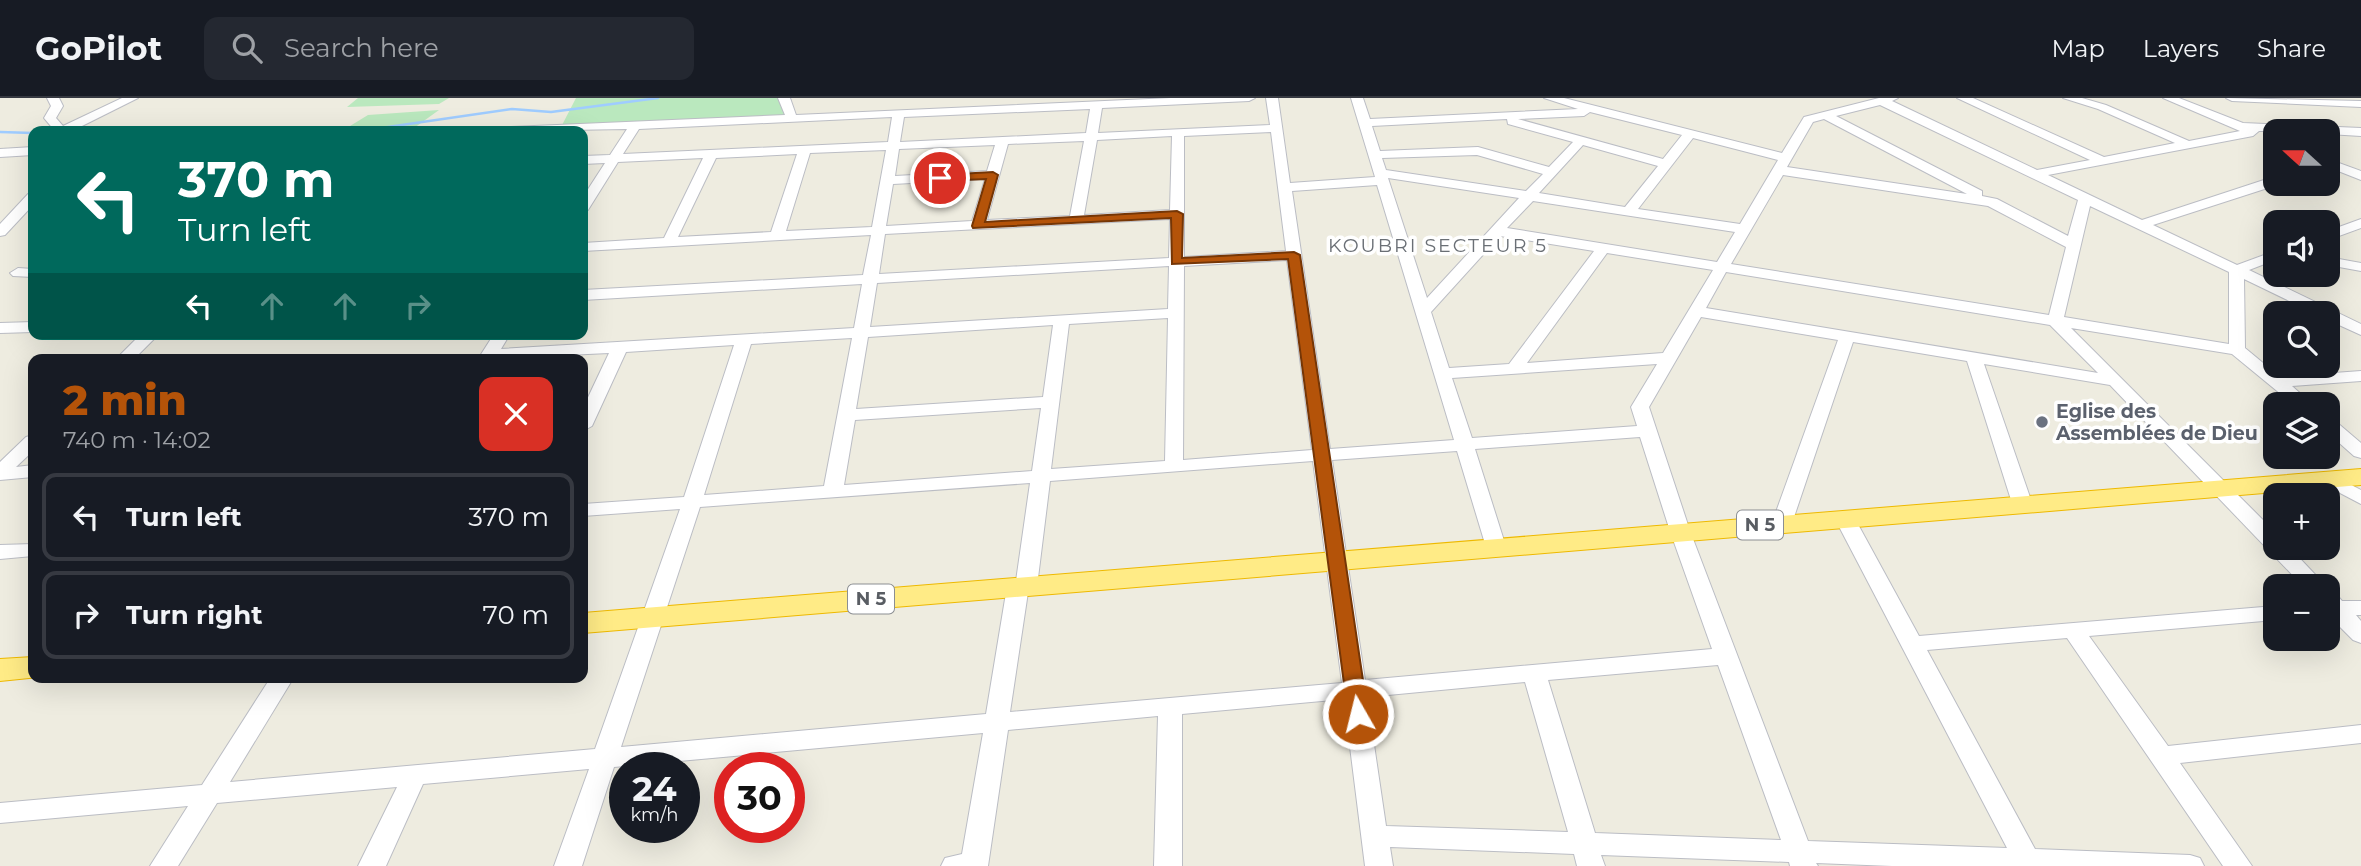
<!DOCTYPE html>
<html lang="en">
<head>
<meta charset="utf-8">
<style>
	body { margin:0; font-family:Montserrat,sans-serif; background:#242831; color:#f1f3f6; height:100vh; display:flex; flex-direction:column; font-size:26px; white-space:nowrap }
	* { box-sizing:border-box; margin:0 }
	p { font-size:23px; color:#9ea1a6 }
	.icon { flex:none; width:38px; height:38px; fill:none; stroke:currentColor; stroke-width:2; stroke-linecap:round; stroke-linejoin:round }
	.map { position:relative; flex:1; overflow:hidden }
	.panel { position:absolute; left:28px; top:256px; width:560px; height:329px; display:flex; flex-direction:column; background:#171b24; border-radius:14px; box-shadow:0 7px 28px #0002 }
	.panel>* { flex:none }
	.guide { position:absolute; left:28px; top:28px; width:560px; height:214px; border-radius:14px; box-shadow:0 7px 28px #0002; background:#00695c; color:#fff; overflow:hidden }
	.needle { width:46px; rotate:291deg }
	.fabs { position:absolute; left:2263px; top:21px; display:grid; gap:14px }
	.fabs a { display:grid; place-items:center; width:77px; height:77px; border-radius:14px; background:#171b24; box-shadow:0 7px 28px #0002; font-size:35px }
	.speed { position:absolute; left:609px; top:654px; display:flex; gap:14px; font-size:35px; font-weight:700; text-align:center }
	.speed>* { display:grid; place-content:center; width:91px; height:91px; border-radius:50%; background:#171b24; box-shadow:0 7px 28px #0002; line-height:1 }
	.speed small { font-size:18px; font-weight:400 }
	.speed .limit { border:10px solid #d22; background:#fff; color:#111 }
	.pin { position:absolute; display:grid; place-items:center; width:60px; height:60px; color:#fff; margin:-30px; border:4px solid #fff; border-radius:50%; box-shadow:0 2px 7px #0007 }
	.me { position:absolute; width:77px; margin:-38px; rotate:352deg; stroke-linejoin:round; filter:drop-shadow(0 0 5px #0008) }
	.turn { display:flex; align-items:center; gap:24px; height:147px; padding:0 35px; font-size:32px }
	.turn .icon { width:91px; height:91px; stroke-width:2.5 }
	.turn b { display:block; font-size:49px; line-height:60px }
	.lanes { display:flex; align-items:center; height:66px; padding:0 35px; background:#0003; justify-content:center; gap:35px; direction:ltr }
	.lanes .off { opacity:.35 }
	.round { display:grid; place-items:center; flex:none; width:74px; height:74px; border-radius:14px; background:#242831 }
	.headline { display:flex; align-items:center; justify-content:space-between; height:119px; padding:0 35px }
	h1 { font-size:42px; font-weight:800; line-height:52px; color:#b45309 }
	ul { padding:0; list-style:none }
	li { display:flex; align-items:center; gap:21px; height:88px; margin:0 14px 10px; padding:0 21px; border:4px solid #363941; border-radius:14px }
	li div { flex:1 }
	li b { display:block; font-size:26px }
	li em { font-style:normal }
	header { display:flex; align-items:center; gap:42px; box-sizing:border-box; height:98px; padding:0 35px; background:#171b24; border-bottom:2px solid #363941 }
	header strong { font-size:33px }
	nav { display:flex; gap:38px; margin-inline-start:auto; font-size:24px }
	.search { width:490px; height:63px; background:#242831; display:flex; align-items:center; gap:18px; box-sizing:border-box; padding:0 24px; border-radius:14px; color:#9ea1a6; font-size:26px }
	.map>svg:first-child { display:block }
</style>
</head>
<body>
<header>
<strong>GoPilot</strong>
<div class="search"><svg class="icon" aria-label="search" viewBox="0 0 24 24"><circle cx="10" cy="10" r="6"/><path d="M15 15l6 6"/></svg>Search here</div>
<nav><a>Map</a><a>Layers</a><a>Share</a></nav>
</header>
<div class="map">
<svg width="2361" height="768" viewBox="0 0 2361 768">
	<rect width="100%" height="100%" fill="#eeece0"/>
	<path fill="#bae8be" d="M 358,0 L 449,0 L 439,6 L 347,9 Z
		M 576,0 L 784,0 L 792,21 L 560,31 Z
		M 439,12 L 414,30 L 350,28 L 368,17 Z"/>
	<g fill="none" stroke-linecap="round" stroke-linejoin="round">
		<path stroke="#9fccff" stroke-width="2.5" d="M 266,33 L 381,30 L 512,11 L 551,14 L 658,0
			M 0,34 L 33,35"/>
		<g stroke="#bbbdc4" stroke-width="2">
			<path id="minor" d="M 47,0 L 59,0 L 63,8 L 56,20 L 63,28 L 122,0 L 138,0 L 72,33 L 55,33 L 44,20 L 51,8 Z
				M 778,0 L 790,0 L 796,17 L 1171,0 L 1255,0 L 1249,3 L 1102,10 L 1098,35 L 1270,27 L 1266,0 L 1278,0 L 1290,85 L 1375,79 L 1351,0 L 1363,0 L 1370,21 L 1578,11 L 1544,0 L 1564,0 L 1782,55 L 1804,19 L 1879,0 L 1898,0 L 1892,3 L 2037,72 L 2090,62 L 1957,0 L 1973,0 L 2104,59 L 2175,45 L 2098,11 L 2063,0 L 2082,0 L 2106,7 L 2189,43 L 2240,33 L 2163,0 L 2179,0 L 2243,25 L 2361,30 L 2361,38 L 2328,36 L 2328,33 L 2259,33 L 2253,38 L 2048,77 L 2142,122 L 2270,80 L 2275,79 L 2275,86 L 2280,86 L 2153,127 L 2237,167 L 2275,153 L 2275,162 L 2249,172 L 2361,226 L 2361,237 L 2328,222 L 2328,215 L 2314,215 L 2244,181 L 2245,250 L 2280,279 L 2361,273 L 2361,283 L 2292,288 L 2312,306 L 2293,306 L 2232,256 L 2071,230 L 2275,434 L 2275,450 L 2290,450 L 2326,488 L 2303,488 L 2110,287 L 1984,266 L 2032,405 L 2022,411 L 2012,405 L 1967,263 L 1853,244 L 1792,425 L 1789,429 L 1775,429 L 1772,425 L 1838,242 L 1701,219 L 1649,309 L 1690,433 L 1808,743 L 2007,750 L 1834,419 L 1837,415 L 1851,415 L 1854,419 L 1919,538 L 2275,508 L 2275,522 L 2089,538 L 2168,648 L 2361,627 L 2361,645 L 2180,665 L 2252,768 L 2223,768 L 2067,540 L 1927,552 L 2035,751 L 2190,757 L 2200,760 L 2204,768 L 1892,768 L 1816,765 L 1818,768 L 1790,768 L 1789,764 L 1601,757 L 1605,768 L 1577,768 L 1574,756 L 1390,749 L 1393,768 L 1365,768 L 1344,601 L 1182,616 L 1182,768 L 1154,768 L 1158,618 L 1008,632 L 988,768 L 941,768 L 945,760 L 962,756 L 983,635 L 614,669 L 582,768 L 554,768 L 589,671 L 423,686 L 386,768 L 358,768 L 397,689 L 217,705 L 178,768 L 150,768 L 188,708 L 0,725 L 0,705 L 202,687 L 271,579 L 294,579 L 230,684 L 595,651 L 680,411 L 583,418 L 583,406 L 684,399 L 734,247 L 626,254 L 592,328 L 583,333 L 583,310 L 609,255 L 478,261 L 494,236 L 510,236 L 501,251 L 854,230 L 862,186 L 583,202 L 583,192 L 863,177 L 871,137 L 583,153 L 583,145 L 664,140 L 703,60 L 618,64 L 588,112 L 583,113 L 583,99 L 605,65 L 583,66 L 583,58 L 610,57 L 627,31 L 505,33 L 511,29 L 785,17 ZM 1880,7 L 2078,102 L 2068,138 L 1997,101 L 1982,98 L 1982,93 L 1836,18 ZM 1090,11 L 1086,35 L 900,44 L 904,19 ZM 1590,14 L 1682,37 L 1663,61 L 1518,21 L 1584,18 ZM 892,19 L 888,44 L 623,56 L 639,31 ZM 1507,21 L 1508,26 L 1573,44 L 1549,69 L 1478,49 L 1380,53 L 1372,28 ZM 1824,21 L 1967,96 L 1787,69 L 1813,24 ZM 1271,34 L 1286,153 L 1184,159 L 1184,38 ZM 1172,38 L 1170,112 L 1084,117 L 1097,42 ZM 1693,40 L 1778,62 L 1740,126 L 1638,111 ZM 1084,43 L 1070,118 L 987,122 L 1008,46 ZM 995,47 L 987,73 L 895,78 L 899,51 ZM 1583,47 L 1658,68 L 1625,109 L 1539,95 ZM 886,52 L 872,129 L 786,133 L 810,55 ZM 797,56 L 771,134 L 678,139 L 716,60 ZM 1477,57 L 1543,76 L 1526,93 L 1386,72 L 1382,60 ZM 1783,77 L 1988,108 L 2066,149 L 2049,217 L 1731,166 ZM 1388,80 L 1519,100 L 1427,200 ZM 985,81 L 972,123 L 886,128 L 893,86 ZM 1377,87 L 1454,342 L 1330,351 L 1292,93 ZM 1533,103 L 1735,134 L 1717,164 L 1507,130 ZM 2090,108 L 2229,174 L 2229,246 L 2064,219 ZM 1170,121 L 1169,160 L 879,176 L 885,136 ZM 1500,138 L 1594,153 L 1509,266 L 1449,270 L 1431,214 ZM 1607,155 L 1713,172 L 1663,255 L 1527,265 ZM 1287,162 L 1312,352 L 1183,362 L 1184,168 ZM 1169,168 L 1168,211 L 870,229 L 877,185 ZM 1726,174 L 2050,227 L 2098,275 L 1706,210 ZM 1168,220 L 1165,363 L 1051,371 L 1069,226 ZM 1053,227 L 1043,299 L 856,311 L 868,239 ZM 852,240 L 824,388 L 704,397 L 751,246 ZM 1657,266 L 1631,309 L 1637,328 L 1472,340 L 1452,280 ZM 1041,310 L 1032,373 L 844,387 L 855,322 ZM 1640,339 L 1670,433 L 1712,551 L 1365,582 L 1332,362 L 1457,353 L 1486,449 L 1489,454 L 1503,454 L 1506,449 L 1475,351 ZM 1313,363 L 1342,585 L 1010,614 L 1028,494 L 1034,493 L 1037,488 L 1050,383 ZM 1030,385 L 1016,483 L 1010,484 L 1007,489 L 986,616 L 621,649 L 700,409 ZM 1718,567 L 1781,742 L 1595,735 L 1548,582 ZM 1525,584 L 1568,734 L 1386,728 L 1367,599 Z
				M 2226,0 L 2361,3 L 2361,9 L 2232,3 Z
				M 33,49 L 33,57 L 0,59 L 0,51 Z
				M 2328,61 L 2361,73 L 2361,82 L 2328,69 Z
				M 33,95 L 33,107 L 5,137 L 0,138 L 0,126 L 28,96 Z
				M 2361,121 L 2361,130 L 2328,142 L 2328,133 Z
				M 2328,159 L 2361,165 L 2361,173 L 2328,167 Z
				M 18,170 L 33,171 L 33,179 L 13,178 L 10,175 Z
				M 33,224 L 33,234 L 0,235 L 0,225 Z
				M 141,236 L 159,236 L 134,261 L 116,261 Z
				M 2328,321 L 2334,322 L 2361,345 L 2361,360 L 2354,358 L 2328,335 Z
				M 33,337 L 33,353 L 16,369 L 33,367 L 33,379 L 0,382 L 0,364 L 26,339 Z
				M 2328,375 L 2361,392 L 2361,406 L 2321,385 L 2318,381 Z
				M 33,446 L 33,458 L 0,461 L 0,447 Z
				M 2328,494 L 2336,496 L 2342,503 L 2361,503 L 2361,517 L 2356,517 L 2361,523 L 2361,545 L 2353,542 L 2328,517 Z"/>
		</g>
		<g stroke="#eeb900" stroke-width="2">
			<path id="highway" d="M 2361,371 L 2361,387 L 583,535 L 583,515 Z
				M 33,559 L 33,579 L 39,579 L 0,583 L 0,561 Z"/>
		</g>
		<use href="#minor" fill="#fff" fill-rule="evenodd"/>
		<use href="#highway" fill="#ffeb86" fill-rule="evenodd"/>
	</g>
	<path fill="#b45309" stroke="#753606" stroke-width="2" d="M 993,74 L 998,77 L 985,124 L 1177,113 L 1183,116 L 1182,160 L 1294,154 L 1300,157 L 1368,616 L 1365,621 L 1358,623 L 1351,621 L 1348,616 L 1288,161 L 1172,166 L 1171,120 L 973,130 L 972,128 L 986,81 L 940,83 L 935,80 L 940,77 Z"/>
	<circle fill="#6b7280" stroke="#fff" stroke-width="2.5" cx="2042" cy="324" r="7"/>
	<g text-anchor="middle" stroke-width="7" stroke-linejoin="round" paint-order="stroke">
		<g fill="#fff" stroke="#8b8e92" stroke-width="2">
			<rect x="1737" y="412.5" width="46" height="29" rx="5"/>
			<rect x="848" y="486.5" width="46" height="29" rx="5"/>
		</g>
		<g font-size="18" font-weight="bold" fill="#595d63">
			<text x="1760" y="433">N 5</text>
			<text x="871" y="507">N 5</text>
		</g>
		<g font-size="19" letter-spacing="2" fill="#6a6f75" stroke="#fff">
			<text x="1438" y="154">KOUBRI SECTEUR 5</text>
		</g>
		<g font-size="19" font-weight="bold" fill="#5b616d" stroke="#fff" text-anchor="start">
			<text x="2056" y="320">Eglise des<tspan x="2056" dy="22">Assemblées de Dieu</tspan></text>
		</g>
	</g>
</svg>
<div class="fabs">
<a><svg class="needle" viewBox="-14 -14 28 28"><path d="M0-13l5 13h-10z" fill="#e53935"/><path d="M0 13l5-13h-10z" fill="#9ea1a6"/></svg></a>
<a><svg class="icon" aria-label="sound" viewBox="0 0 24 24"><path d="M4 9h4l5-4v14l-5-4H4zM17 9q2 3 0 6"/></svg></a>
<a><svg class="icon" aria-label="search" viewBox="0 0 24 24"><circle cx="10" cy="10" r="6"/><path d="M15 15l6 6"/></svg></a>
<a><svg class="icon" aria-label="layers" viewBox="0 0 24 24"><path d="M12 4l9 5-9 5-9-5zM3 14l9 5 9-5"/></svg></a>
<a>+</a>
<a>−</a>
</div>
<div class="speed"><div>24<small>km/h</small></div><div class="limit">30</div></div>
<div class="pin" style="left:940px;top:80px;background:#d93025"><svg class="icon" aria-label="arrive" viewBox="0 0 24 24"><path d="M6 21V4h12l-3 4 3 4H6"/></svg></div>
<svg class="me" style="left:1358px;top:616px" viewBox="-20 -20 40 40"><circle r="17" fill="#b45309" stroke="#fff" stroke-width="3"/><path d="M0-11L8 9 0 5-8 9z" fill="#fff"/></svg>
<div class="guide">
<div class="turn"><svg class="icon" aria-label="left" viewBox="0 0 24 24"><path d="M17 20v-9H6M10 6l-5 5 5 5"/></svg><div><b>370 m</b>Turn left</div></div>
<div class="lanes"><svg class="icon" aria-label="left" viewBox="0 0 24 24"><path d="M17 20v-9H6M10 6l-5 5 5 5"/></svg><svg class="icon off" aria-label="ahead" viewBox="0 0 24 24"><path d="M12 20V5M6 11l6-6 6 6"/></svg><svg class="icon off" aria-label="ahead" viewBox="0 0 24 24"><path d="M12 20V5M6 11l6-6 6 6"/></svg><svg class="icon off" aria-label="right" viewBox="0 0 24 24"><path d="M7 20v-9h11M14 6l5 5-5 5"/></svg></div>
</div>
<section class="panel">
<div class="headline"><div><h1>2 min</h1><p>740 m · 14:02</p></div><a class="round" style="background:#d93025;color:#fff"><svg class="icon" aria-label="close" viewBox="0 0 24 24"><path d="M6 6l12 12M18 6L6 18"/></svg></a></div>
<ul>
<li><svg class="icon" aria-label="left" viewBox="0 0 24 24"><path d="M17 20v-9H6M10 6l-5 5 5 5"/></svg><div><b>Turn left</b></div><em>370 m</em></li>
<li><svg class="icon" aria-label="right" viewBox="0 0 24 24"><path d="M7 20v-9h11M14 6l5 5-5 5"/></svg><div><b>Turn right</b></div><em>70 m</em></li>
</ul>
</section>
</div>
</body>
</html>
